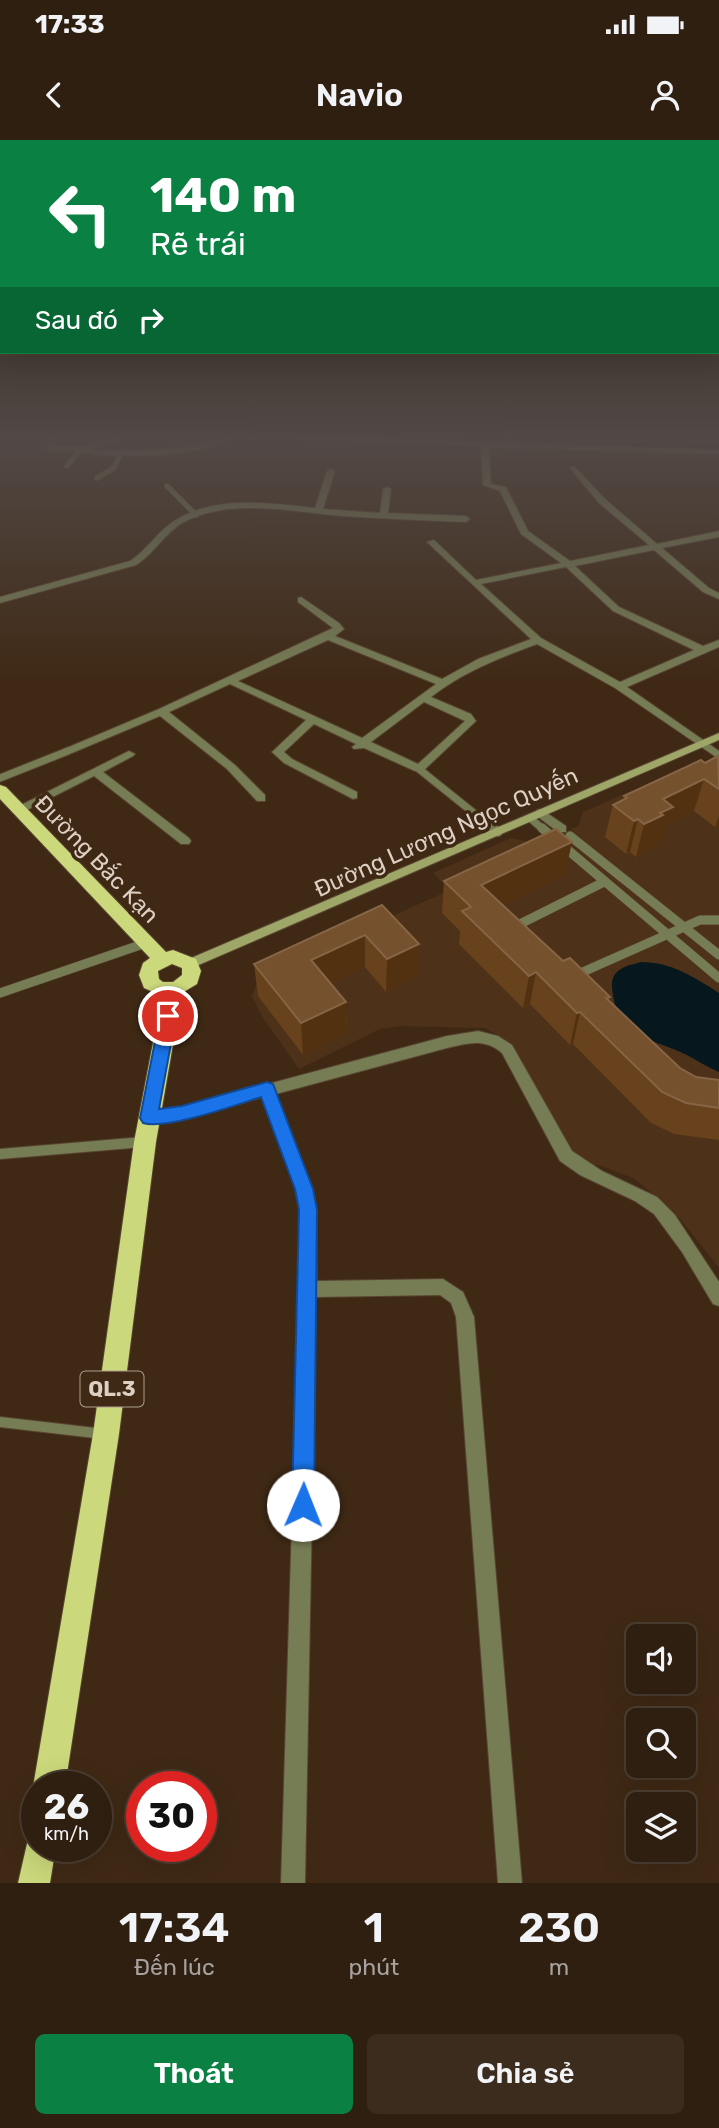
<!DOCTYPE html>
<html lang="vi">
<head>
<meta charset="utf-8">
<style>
	body { margin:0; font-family:Rubik,sans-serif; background:#3b2c1e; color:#f1f3f6; height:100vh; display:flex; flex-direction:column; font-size:26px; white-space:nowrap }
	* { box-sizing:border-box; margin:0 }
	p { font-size:23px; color:#a7a29f }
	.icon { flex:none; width:38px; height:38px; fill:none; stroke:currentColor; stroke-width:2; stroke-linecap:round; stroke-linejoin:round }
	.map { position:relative; height:1743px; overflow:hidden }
	.side { display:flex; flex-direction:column; background:#2f1f10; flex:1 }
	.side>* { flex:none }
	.banner { position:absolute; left:0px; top:0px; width:719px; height:214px; box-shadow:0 7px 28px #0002,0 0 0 2px #4a3d30; background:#0b8043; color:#fff; overflow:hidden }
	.fabs { position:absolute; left:626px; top:1484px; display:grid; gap:14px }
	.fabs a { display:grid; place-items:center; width:70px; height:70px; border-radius:10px; background:#2f1f10; box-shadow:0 7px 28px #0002,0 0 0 2px #4a3d30; font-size:35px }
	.speed { position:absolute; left:21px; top:1631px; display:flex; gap:14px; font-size:35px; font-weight:700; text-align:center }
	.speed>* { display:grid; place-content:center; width:91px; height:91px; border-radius:50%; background:#2f1f10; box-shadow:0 7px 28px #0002,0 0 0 2px #4a3d30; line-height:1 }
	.speed small { font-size:18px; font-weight:400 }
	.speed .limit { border:10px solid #d22; background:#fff; color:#111 }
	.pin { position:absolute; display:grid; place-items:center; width:60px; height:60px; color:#fff; margin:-30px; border:4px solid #fff; border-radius:50%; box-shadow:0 2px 7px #0007 }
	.me { position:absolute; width:77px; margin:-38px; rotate:1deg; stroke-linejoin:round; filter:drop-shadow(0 0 5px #0008) }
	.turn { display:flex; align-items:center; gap:24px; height:147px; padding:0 35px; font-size:32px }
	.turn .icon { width:91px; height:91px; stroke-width:2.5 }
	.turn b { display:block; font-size:49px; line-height:60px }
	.then { display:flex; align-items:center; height:66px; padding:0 35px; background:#0003; gap:14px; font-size:26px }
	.eta { display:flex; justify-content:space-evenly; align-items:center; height:119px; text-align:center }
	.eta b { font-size:42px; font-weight:600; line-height:49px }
	.action { display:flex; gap:14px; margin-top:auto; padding:14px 35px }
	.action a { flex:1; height:80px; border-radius:10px; background:#0b8043; color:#fff; font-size:28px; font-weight:600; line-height:80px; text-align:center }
	.action a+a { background:#3b2c1e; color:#f1f3f6 }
	.status { display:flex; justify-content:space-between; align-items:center; height:49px; padding:0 35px; background:#2f1f10; direction:ltr }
	.status svg { height:19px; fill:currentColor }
	header { display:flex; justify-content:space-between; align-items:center; height:91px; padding:0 35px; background:#2f1f10; font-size:32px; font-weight:600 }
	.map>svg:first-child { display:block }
</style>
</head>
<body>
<div class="status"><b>17:33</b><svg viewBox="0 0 49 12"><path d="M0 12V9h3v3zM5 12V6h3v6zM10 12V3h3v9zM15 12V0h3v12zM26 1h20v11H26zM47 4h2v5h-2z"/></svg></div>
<header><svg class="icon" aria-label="back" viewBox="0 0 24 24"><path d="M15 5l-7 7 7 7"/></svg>Navio<svg class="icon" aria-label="person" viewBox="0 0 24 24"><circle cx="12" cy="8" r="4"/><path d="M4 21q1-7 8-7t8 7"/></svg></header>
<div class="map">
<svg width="719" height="1743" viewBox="0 0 719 1743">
	<rect width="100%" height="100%" fill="#3f2915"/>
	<path fill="#4d3118" d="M 702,625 L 719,631 L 719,1128 L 682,1081 L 659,1059 L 633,1038 L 602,1026 L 579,1021 L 506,900 L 485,888 L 401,886 L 380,889 L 299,929 L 263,878 L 252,856 L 259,836 L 450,750 L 433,733 L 511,698 L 539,704 L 578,686 L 583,672 L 677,631 Z"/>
	<path fill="#06181d" d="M 464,298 L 719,298 L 719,309 L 472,302 Z
		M 641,822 C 671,822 694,837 719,853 L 719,932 C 707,927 697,920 685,914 C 648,897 616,897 612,847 C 611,829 626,826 641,822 Z"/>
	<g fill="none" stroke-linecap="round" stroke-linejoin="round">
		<g stroke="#584431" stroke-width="6">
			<path id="service-far3" d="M 67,326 L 79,311
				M 97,338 L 114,328 L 122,311
				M 167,346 L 196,375"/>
		</g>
		<g stroke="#584431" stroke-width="9">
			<path id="service-far2" d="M 419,629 L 495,690
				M 0,638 L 68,611
				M 530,678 L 544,690"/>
		</g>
		<g stroke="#584431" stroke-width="10">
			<path id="service-far1" d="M 493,688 L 498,692
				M 542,688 L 550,695
				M 570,696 L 719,815
				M 562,705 L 719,838
				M 520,790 L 522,783 L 604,742
				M 576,835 L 700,780 L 719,780
				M 0,853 L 146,803"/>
		</g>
		<g stroke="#584431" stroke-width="12">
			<path id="service" d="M 0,1014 L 143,1002
				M 0,1282 L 104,1294"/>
		</g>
		<g stroke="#584431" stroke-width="2">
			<path id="minor" d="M 50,298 L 58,298 L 55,307 L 84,306 L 111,298 L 121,298 L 106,305 L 89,310 C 120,310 151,311 182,308 C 198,306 214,298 230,298 C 204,318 111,319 79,312 C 68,310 58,314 47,308 Z
				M 299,298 L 372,298 L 719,310 L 719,314 L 489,307 L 491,344 L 506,347 L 528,391 L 570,421 L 649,405 L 599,363 L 570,328 L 574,326 L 605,359 L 657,404 L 719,391 L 719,397 L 662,408 L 709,448 L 719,453 L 719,459 L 703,452 L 654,410 L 575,426 L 619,467 L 703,506 L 719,500 L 719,507 L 627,547 L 719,611 L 719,619 L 615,548 L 537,504 C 499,518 463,532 431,557 L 471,574 L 476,581 L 423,631 L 415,631 L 364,608 L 354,609 L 352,607 L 356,604 L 314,584 L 284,612 L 292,619 L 357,652 L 357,658 L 353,659 L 284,623 L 272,612 L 306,580 L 230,544 L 169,572 L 235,625 L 265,655 L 265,661 L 257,661 L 227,629 L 160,576 L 72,613 L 64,613 L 64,609 L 159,569 L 333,488 L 298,462 L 298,458 L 301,457 L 339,483 L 344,489 L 335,496 L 442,539 L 478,519 L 531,499 L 427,402 L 434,400 L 476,440 L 561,423 L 521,394 L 500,351 L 483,345 L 481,306 L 303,300 ZM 566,427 L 613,471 L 694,510 L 620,542 L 541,498 L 481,444 ZM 328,500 L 436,544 L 362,598 L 238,541 ZM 424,562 L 465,581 L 418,624 L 371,602 Z
				M 331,329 L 335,331 L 323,369 L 380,373 L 383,349 L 387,347 L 391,349 L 388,373 L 466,376 L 470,379 L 466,382 C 425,380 384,379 343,376 C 290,372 233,357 184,382 C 165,392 155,413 136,425 L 0,463 L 0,457 L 130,421 C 146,411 155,395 170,384 C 210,354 270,363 315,368 L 327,331 Z
				M 129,611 L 135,614 L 133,616 L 103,632 L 189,698 L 191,701 L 189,704 L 181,704 L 94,636 L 21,673 L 13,673 L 11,670 Z
				M 541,669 L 566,686 L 566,692 L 558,692 L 537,676 L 537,670 Z
				M 478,891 L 498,896 L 512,905 L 572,1011 L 602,1031 L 657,1057 L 675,1075 L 719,1142 L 719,1166 L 713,1164 L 682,1112 L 654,1074 L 635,1061 L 580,1035 L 560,1021 L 502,913 C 485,898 468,903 447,908 L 276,954 L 312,1049 L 316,1070 L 317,1141 L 443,1139 L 463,1152 L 474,1177 L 522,1743 L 498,1743 L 456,1177 L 451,1163 L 440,1155 L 316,1157 L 305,1743 L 281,1743 L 299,1149 L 300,1070 L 296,1049 L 263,957 C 238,964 164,989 144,982 L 141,978 L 144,974 L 182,967 L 447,896 Z"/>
		</g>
		<g stroke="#584431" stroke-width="2">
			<path id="secondary" d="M 719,593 L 719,600 L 194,827 L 189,829 L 182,824 L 184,821 Z"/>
		</g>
		<g stroke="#584431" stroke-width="2">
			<path id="trunk" d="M 0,645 L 6,647 L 166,812 L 173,810 L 196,819 L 201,831 L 197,844 L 182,853 L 156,1002 L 119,1294 L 65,1647 L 37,1647 L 37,1655 L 33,1647 L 93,1294 L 134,1002 L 162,856 L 144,848 L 139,835 L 143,823 L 150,818 L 0,659 ZM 172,824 L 182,828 L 182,835 L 173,842 L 163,842 L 159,839 L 158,831 Z
				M 37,1691 L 37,1706 L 56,1706 L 50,1743 L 18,1743 L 29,1695 Z"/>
		</g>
		<use href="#service-far3" stroke="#767c54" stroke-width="5"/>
		<use href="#service-far2" stroke="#767c54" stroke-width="7"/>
		<use href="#service-far1" stroke="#767c54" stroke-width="9"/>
		<use href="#service" stroke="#767c54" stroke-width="10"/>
		<use href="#minor" fill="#767c54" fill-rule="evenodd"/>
		<use href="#secondary" fill="#9ea767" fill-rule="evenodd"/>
		<use href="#trunk" fill="#cbd87b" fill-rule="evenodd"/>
	</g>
	<path fill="#68421c" d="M 719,617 L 719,685 L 715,687 L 694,671 L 668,684 L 664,699 L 655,703 L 654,708 L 636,717 L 630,712 L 626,714 L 605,697 L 613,665 L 623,660 L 624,656 Z
		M 565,735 L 502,765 L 563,821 L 610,857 L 609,861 L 680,928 L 696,937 L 719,940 L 719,1000 L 674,994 L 651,983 L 573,904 L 570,905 L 530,864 L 523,868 L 459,804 L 460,791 L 442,773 L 444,741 Z
		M 382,765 L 419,804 L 417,836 L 386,852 L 365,827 L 331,843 L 346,862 L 347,893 L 303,915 L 258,856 L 254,824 Z"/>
	<path fill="#523111" d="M 704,639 L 694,671 L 668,684 L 664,699 L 655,703 L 654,708 L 636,717 L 644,684 L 663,659 Z
		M 719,676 L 719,685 L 715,687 Z
		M 638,679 L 630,712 L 626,714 L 634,681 Z
		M 572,702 L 565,735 L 477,778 L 481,745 Z
		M 365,795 L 365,827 L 312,852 L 311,820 Z
		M 419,804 L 417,836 L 386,852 L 387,819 Z
		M 536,832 L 530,864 L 523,868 L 529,836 Z
		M 346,862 L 347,893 L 303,915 L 301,883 Z
		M 580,872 L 573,904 L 570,905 L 577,873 Z"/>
	<path fill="#75512e" stroke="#856545" stroke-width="2" d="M 718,616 L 719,649 L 704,639 L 663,659 L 673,667 L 660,673 L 663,675 L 644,684 L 638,679 L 634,681 L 613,665 L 627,658 L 624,656 L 701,620 L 705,623 Z
		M 556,689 L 572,702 L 481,745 L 563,821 L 570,818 L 610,857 L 606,858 L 680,928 L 696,937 L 719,940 L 719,968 L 686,963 L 662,952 L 580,872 L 577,873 L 536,832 L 529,836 L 462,771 L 471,767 L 444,741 Z
		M 382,765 L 419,804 L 387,819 L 365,795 L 311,820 L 346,862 L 301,883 L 254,824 Z"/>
	<linearGradient id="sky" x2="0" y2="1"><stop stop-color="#23170c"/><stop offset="0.55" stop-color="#524946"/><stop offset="1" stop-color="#524946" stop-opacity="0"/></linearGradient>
	<rect width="719" height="542" fill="url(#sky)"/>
	<path fill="#1a73e8" stroke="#114b97" stroke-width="2" d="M 168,870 L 176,876 L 159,969 L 182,966 L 267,942 L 273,944 L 313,1049 L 317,1070 L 314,1365 L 311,1373 L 303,1376 L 295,1373 L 292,1365 L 299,1070 L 295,1049 L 261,957 C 236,965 166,990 143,983 L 140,978 L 160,876 Z"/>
	<g text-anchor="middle" stroke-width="7" stroke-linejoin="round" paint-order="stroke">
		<rect fill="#3f2915" stroke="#ae9d8f" stroke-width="2" x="80.5" y="1231.5" width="63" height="35" rx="5"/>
		<g font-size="21" font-weight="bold" fill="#decfc3">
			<text x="112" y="1256">QL.3</text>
		</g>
		<g font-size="23" fill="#decfc3" stroke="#3f2915">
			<text transform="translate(446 692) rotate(-24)" y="8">Đường Lương Ngọc Quyến</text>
			<text transform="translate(97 719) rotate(46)" y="8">Đường Bắc Kạn</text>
		</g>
	</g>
</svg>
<div class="fabs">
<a><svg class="icon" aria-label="sound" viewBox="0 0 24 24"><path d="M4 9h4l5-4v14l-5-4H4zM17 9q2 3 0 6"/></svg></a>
<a><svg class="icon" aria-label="search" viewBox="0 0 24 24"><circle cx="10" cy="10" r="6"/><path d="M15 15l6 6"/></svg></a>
<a><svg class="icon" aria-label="layers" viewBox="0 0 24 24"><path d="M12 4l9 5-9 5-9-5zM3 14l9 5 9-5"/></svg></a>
</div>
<div class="speed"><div>26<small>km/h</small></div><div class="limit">30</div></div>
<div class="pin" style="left:168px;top:876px;background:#d93025"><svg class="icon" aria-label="arrive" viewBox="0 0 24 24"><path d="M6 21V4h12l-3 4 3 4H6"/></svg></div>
<svg class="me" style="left:303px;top:1365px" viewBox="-20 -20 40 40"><circle r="19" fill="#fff"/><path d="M0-13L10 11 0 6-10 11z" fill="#1a73e8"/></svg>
<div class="banner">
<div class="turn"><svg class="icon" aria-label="left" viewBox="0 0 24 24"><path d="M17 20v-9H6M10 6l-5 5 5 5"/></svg><div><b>140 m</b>Rẽ trái</div></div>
<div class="then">Sau đó<svg class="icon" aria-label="right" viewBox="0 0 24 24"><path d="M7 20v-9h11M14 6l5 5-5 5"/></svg></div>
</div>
</div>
<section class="side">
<div class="eta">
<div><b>17:34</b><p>Đến lúc</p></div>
<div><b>1</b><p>phút</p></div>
<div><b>230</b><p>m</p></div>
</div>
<div class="action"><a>Thoát</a><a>Chia sẻ</a></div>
</section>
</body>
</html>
